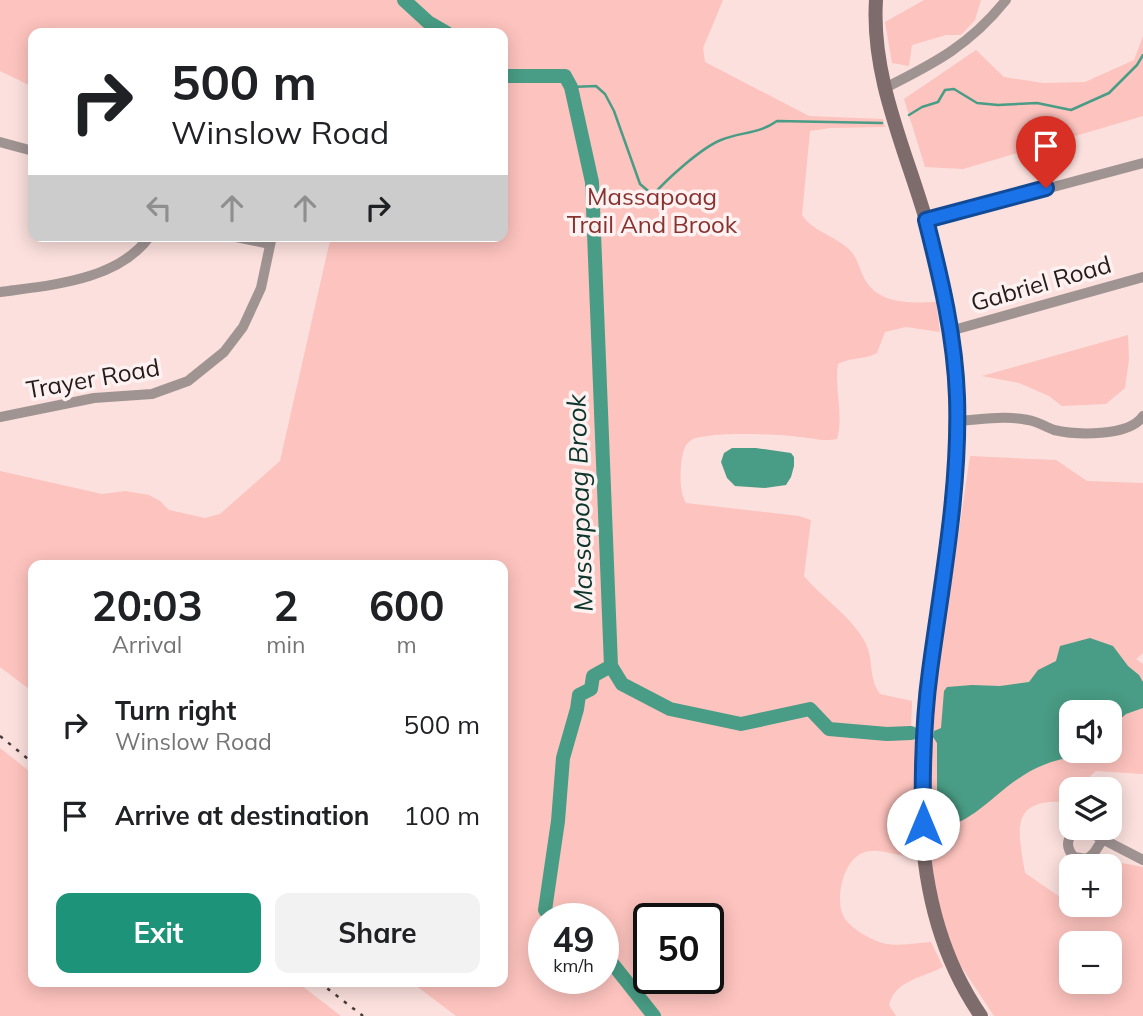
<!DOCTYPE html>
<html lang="en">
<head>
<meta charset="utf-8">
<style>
	body { margin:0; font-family:Mulish,sans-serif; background:#f2f2f2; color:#202124; height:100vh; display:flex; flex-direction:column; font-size:26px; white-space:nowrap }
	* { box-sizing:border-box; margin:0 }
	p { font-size:23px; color:#757577 }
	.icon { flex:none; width:38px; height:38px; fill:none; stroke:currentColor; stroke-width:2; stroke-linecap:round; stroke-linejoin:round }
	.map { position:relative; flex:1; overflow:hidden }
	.drawer { position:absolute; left:28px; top:560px; width:480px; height:427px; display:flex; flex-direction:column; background:#fff; border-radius:14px; box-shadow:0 4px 18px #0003 }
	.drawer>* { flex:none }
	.guide { position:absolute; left:28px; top:28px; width:480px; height:214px; border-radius:14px; box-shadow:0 4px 18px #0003; background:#fff; color:#202124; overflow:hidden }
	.tools { position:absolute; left:1059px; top:700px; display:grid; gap:14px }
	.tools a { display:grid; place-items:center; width:63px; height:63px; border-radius:14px; background:#fff; box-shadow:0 4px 18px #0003; font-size:35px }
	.speed { position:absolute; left:528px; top:903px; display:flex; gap:14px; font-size:35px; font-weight:700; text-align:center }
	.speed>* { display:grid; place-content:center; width:91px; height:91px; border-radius:50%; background:#fff; box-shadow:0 4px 18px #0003; line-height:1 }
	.speed small { font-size:18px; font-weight:400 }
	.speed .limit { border:4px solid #111; border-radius:10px; background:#fff; color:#111 }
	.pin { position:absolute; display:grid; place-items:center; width:60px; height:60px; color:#fff; margin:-72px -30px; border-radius:50% 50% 50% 0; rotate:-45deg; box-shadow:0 0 7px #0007 }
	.pin .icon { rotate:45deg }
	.me { position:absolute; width:77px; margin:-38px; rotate:0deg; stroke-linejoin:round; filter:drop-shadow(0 0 5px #0008) }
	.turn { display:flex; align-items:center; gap:24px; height:147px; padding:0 28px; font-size:32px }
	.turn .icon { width:91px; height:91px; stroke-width:2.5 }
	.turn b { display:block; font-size:49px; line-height:60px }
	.lanes { display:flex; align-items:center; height:66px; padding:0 28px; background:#0003; justify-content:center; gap:35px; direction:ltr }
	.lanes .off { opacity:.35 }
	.eta { display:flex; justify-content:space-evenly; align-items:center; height:119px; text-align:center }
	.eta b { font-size:42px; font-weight:700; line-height:49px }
	.primary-button { display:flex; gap:14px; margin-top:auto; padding:14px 28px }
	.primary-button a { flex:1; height:80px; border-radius:14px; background:#1d947a; color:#fff; font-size:28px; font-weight:700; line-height:80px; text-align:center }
	.primary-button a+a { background:#f2f2f2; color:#202124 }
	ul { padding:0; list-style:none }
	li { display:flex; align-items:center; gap:21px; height:91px; padding:0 28px }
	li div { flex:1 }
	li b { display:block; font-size:26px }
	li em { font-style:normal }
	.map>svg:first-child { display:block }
</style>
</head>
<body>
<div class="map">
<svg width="1143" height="1016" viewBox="0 0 1143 1016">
	<rect width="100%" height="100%" fill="#fbe0dd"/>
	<path fill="#fdc3be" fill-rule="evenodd" d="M 0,0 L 723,0 L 703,48 L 705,62 L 809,116 L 883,119 L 885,127 L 830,128 L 810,131 L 802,215 C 813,231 830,234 845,246 C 857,254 858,266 864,278 C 878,305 911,303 936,302 L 940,332 L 906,327 L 885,332 L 877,353 C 864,360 851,357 838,364 C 834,389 844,414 837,439 C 823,442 813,438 799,437 C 781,434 702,431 690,441 C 683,446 682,457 681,466 C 680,479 680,492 686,503 L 799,516 L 811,520 L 804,576 C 823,599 850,615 865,642 C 874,659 868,678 880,694 L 912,701 L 911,729 L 934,727 L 934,699 L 970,456 L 1056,460 L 1087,481 L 1143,483 L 1143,653 L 1136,659 L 1143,664 L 1143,774 L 1096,771 L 1090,776 L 1084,789 L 1071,789 L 1071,802 C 1010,798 1017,825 1025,873 L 1063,899 L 1071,895 L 1071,905 L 1110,905 L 1110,866 L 1103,866 L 1106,860 L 1143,867 L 1143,1016 L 994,1016 L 945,942 L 929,847 L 914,845 L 914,856 C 896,858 877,845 860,854 C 842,864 834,902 845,919 C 853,930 870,939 882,943 C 897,947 915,943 931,942 L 943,967 C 924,977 894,981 889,1005 L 896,1016 L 456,1016 L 411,982 L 502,982 L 502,565 L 33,565 L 33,692 L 0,667 L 0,471 L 102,494 L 125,491 L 149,495 L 160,501 L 169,510 L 205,518 L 220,514 L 280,461 L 331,236 L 502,236 L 502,33 L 33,33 L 33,87 L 0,71 ZM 1071,712 L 1110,712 L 1110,751 L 1071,751 ZM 544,919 L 604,919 L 604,978 L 544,978 ZM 649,919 L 709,919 L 709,978 L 649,978 ZM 1071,943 L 1110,943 L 1110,982 L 1071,982 Z
		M 924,0 L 981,0 L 975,20 L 961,35 L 946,35 L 912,45 L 909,66 L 892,63 L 885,22 Z
		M 1143,36 L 1143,116 L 963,169 L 925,167 L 904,99 L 976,50 L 1004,77 L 1043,83 L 1085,82 L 1134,60 Z
		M 1128,335 L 1129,359 L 1125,388 L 1106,404 L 1062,406 L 1049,396 L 1019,383 L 982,376 Z
		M 0,748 L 33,774 L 33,982 L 297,982 L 341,1016 L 0,1016 Z"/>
	<path fill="#499c85" d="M 732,448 L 756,448 L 791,453 L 794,457 L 794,466 L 791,477 L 786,485 L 765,488 L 735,486 L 727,478 L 721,462 L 724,453 Z
		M 1090,638 L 1113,646 L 1128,666 L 1139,675 L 1143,682 L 1143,708 L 1126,714 L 1110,728 L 1110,712 L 1071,712 L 1071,751 L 1081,751 C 1069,759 1058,759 1046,764 C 1032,769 1020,777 1008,786 C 994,797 963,827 945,825 L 937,816 L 937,743 L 933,737 L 934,731 L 941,728 L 944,691 L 947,687 L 972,685 L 1000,686 L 1029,682 L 1038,670 L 1056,661 L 1060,646 Z"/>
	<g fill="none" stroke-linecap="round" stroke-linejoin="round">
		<path stroke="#499c85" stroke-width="2.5" d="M 571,87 L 596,86 L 605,94 L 614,111 L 640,184 L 653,195 C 667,179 701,148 721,140 C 740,132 759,134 777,121 L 882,123
			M 909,115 L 922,107 L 938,102 L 945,90 L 954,89 L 977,103 L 998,105 L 1037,103 L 1071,110 L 1109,93 L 1137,65 L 1143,55"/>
		<path stroke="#499c85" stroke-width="14" d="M 404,0 L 428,22 L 447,33
			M 502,76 L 565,76 L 571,87 L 592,182 L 611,666 L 622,684 L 670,709 L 741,724 L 810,709 L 829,729 L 887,734 L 911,733
			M 553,919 L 545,910 L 558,821 L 563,758 L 577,709 L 579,695 L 591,689 L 593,676 L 611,666
			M 604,953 L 654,1016"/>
		<path stroke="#a09493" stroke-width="10" d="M 885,88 C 935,63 970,45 1006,0
			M 0,142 L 33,151
			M 926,221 L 1143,163
			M 231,236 L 270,244
			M 0,292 C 51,285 118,281 150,236
			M 950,331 L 1143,277
			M 0,417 L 94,398 L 152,394 L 188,381 L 224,352 L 243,327 L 261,288 L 272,236
			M 957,421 C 979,420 1006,415 1028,420 C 1037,421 1045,427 1054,430 C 1076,435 1129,437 1143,416
			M 1103,839 L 1094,853 L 1087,859 L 1074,857 C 1063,845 1068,830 1085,830 L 1143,860"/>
		<path stroke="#7d6c6b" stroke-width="14" d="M 876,0 C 871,77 905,148 926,220 C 939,268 950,315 954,365 C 974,573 852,830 981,1016"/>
		<path stroke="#463b39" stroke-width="2.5" stroke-dasharray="3.5 7" stroke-linecap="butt" d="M 0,736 L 33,763
			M 319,982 L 363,1016"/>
	</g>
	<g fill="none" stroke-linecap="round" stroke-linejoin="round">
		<g stroke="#114b97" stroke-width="18">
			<path id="route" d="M 923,824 C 922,773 923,722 930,671 C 942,581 960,489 957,397 C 955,337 941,279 926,220 L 1046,188"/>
		</g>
		<use href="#route" stroke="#1a73e8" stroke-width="12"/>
	</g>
	<g text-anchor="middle" stroke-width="7" stroke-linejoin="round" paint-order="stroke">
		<g font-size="24" fill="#883230" stroke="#fdf2f1">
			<text x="652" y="205">Massapoag<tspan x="652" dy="28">Trail And Brook</tspan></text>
		</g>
		<g font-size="24" fill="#241b1a" stroke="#fdf2f1">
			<text transform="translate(1041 284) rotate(-16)" y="8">Gabriel Road</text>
			<text transform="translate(93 379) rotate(-10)" y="8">Trayer Road</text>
		</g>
		<g font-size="26" font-style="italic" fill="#0d352b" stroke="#fdf2f1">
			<text transform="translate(580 503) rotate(-92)" y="9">Massapoag Brook</text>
		</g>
	</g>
</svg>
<div class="tools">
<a><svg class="icon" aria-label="sound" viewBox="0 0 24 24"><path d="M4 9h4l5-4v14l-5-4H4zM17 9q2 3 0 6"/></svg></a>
<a><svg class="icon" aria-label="layers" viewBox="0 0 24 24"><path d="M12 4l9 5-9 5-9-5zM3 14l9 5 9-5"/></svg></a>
<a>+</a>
<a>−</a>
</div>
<div class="speed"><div>49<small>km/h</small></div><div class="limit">50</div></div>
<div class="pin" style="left:1046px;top:188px;background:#d93025"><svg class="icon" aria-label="arrive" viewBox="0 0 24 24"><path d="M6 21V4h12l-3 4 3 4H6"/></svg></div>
<svg class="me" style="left:923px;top:824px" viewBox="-20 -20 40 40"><circle r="19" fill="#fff"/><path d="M0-13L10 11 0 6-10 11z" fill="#1a73e8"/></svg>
<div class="guide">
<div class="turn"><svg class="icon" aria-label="right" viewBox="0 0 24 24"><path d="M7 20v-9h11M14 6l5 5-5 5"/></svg><div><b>500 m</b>Winslow Road</div></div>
<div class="lanes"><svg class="icon off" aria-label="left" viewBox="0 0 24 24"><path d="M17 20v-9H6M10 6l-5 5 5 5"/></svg><svg class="icon off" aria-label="ahead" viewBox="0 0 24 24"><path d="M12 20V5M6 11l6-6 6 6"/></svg><svg class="icon off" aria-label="ahead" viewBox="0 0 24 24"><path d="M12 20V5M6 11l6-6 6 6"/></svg><svg class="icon" aria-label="right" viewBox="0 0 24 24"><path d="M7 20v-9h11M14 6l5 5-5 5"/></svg></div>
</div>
<section class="drawer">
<div class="eta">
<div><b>20:03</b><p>Arrival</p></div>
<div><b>2</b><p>min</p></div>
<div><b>600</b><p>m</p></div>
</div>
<ul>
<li><svg class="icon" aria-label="right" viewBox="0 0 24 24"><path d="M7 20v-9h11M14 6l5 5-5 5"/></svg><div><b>Turn right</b><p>Winslow Road</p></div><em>500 m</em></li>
<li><svg class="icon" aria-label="arrive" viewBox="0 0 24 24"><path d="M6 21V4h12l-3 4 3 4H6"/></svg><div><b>Arrive at destination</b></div><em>100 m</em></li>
</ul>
<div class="primary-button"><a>Exit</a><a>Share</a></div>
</section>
</div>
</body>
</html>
